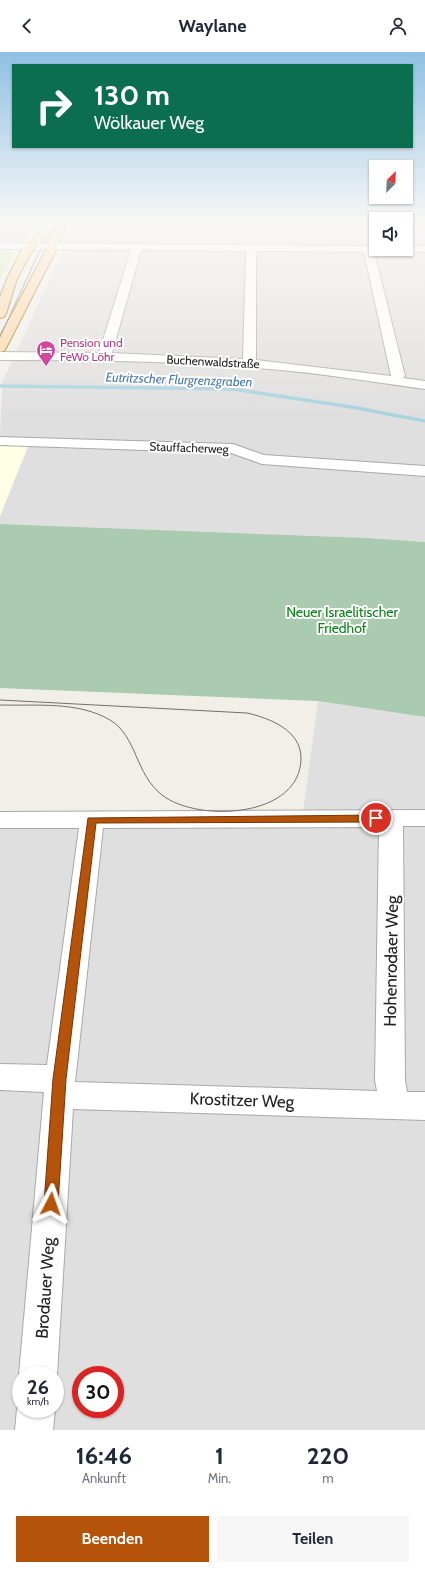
<!DOCTYPE html>
<html lang="de">
<head>
<meta charset="utf-8">
<style>
	body { margin:0; font-family:Cabin,sans-serif; background:#f6f6f7; color:#1f2937; height:100vh; display:flex; flex-direction:column; font-size:15px; white-space:nowrap }
	* { box-sizing:border-box; margin:0 }
	p { font-size:13px; color:#747a83 }
	.icon { flex:none; width:22px; height:22px; fill:none; stroke:currentColor; stroke-width:2; stroke-linecap:round; stroke-linejoin:round }
	.map { position:relative; height:1378px; overflow:hidden }
	.details { display:flex; flex-direction:column; background:#fff; flex:1 }
	.details>* { flex:none }
	.top-card { position:absolute; left:12px; top:12px; width:401px; height:84px; border-radius:0px; box-shadow:0 1px 3px #0004; background:#0b6e4f; color:#fff; overflow:hidden }
	.needle { width:26px; rotate:24deg }
	.buttons { position:absolute; left:369px; top:108px; display:grid; gap:8px }
	.buttons a { display:grid; place-items:center; width:44px; height:44px; border-radius:0px; background:#fff; box-shadow:0 1px 3px #0004; font-size:20px }
	.speed { position:absolute; left:12px; top:1314px; display:flex; gap:8px; font-size:20px; font-weight:700; text-align:center }
	.speed>* { display:grid; place-content:center; width:52px; height:52px; border-radius:50%; background:#fff; box-shadow:0 1px 3px #0004; line-height:1 }
	.speed small { font-size:10px; font-weight:400 }
	.speed .limit { border:6px solid #d22; background:#fff; color:#111 }
	.pin { position:absolute; display:grid; place-items:center; width:34px; height:34px; color:#fff; margin:-17px; border:2px solid #fff; border-radius:50%; box-shadow:0 1px 4px #0007 }
	.me { position:absolute; width:44px; margin:-22px; rotate:4deg; stroke-linejoin:round; filter:drop-shadow(0 0 3px #0008) }
	.turn { display:flex; align-items:center; gap:14px; height:84px; padding:0 16px; font-size:18px }
	.turn .icon { width:52px; height:52px; stroke-width:2.5 }
	.turn b { display:block; font-size:28px; line-height:34px }
	.eta { display:flex; justify-content:space-evenly; align-items:center; height:68px; text-align:center }
	.eta b { font-size:24px; font-weight:700; line-height:28px }
	.button { display:flex; gap:8px; margin-top:auto; padding:8px 16px }
	.button a { flex:1; height:46px; border-radius:0px; background:#b45309; color:#fff; font-size:16px; font-weight:700; line-height:46px; text-align:center }
	.button a+a { background:#f6f6f7; color:#1f2937 }
	header { display:flex; justify-content:space-between; align-items:center; height:52px; padding:0 16px; background:#fff; font-size:18px; font-weight:700 }
	.map>svg:first-child { display:block }
</style>
</head>
<body>
<header><svg class="icon" aria-label="back" viewBox="0 0 24 24"><path d="M15 5l-7 7 7 7"/></svg>Waylane<svg class="icon" aria-label="person" viewBox="0 0 24 24"><circle cx="12" cy="8" r="4"/><path d="M4 21q1-7 8-7t8 7"/></svg></header>
<div class="map">
<svg width="425" height="1378" viewBox="0 0 425 1378">
	<rect width="100%" height="100%" fill="#f2efe9"/>
	<path fill="#e0dfdf" fill-rule="evenodd" d="M 74,174 L 376,177 L 376,197 L 406,197 L 406,177 L 425,177 L 425,368 L 352,354 L 234,336 L 1,333 Z
		M 2,335 L 233,338 L 351,356 L 425,371 L 425,490 L 368,486 L 0,472 L 0,464 L 32,386 L 0,385 Z
		M 318,649 L 425,665 L 425,759 L 303,760 Z
		M 425,775 L 425,1378 L 0,1378 L 0,777 ZM 21,1323 L 55,1323 L 55,1357 L 21,1357 ZM 81,1323 L 115,1323 L 115,1357 L 81,1357 Z"/>
	<path fill="#ebdbe8" d="M 83,171 L 376,171 L 376,174 L 202,172 Z"/>
	<path fill="#ffffe5" d="M 0,393 L 28,393 L 0,464 Z"/>
	<path fill="#c7c7b4" d="M 0,171 L 44,171 L 28,181 L 24,187 L 19,191 L 0,191 Z"/>
	<path fill="#cdebb0" d="M 0,198 L 15,200 L 0,227 Z"/>
	<path fill="#aacbaf" d="M 0,472 L 368,486 L 425,490 L 425,665 L 318,649 L 0,636 Z"/>
	<g fill="none" stroke-linecap="round" stroke-linejoin="round">
		<path stroke="#aad3df" stroke-width="3.5" d="M 1,334 L 233,337 L 351,355 L 425,369"/>
		<g stroke="#a9a9a9" stroke-width="2">
			<path id="minor" d="M 0,191 L 376,194 L 376,197 L 381,197 L 380,199 L 374,200 L 405,324 L 403,326 L 425,329 L 425,337 C 373,330 321,321 269,317 C 180,309 90,308 0,308 L 0,300 L 99,301 L 131,198 L 0,197 ZM 141,198 L 246,199 L 243,307 L 112,301 ZM 256,199 L 364,200 L 391,324 L 256,308 Z
				M 406,194 L 425,194 L 425,200 L 402,199 L 401,197 L 406,197 Z
				M 0,385 L 233,392 L 264,403 L 425,414 L 425,424 L 262,412 L 231,401 L 0,393 Z
				M 425,758 L 425,774 L 403,774 L 405,1028 L 407,1040 L 425,1040 L 425,1068 L 73,1057 L 57,1323 L 55,1327 L 55,1323 L 21,1323 L 21,1327 L 19,1323 L 44,1040 L 0,1038 L 0,1012 L 47,1013 L 79,776 L 0,776 L 0,760 ZM 379,775 L 375,1028 L 377,1039 L 75,1030 L 103,776 Z
				M 21,1347 L 21,1357 L 55,1357 L 53,1378 L 15,1378 L 17,1357 Z"/>
		</g>
		<g stroke="#a06b00" stroke-width="2">
			<path id="major" d="M 48,171 L 66,171 C 64,183 58,191 54,202 L 6,296 L 4,299 L 0,300 L 0,284 L 44,202 C 47,192 54,184 56,174 L 30,202 L 17,227 L 6,262 L 4,265 L 0,266 L 0,245 L 7,227 L 21,199 Z"/>
		</g>
		<use href="#minor" fill="#fff" fill-rule="evenodd"/>
		<use href="#major" fill="#fcd6a4" fill-rule="evenodd"/>
		<path stroke="#707070" stroke-width="1" d="M 0,285 L 34,211 L 41,197 L 60,171
			M 0,648 L 247,661 C 269,666 301,678 301,706 C 301,766 198,771 162,743 C 135,722 137,684 110,668 C 78,649 36,654 0,653"/>
		<g stroke="#707070" stroke-width="2">
			<path id="rail" d="M 228,171 L 376,172
				M 406,171 L 425,171"/>
		</g>
		<use href="#rail" stroke="#fff" stroke-width="1.5" stroke-dasharray="4.5" stroke-linecap="butt"/>
	</g>
	<linearGradient id="sky" x2="0" y2="1"><stop stop-color="#8fc0e4"/><stop offset="0.47" stop-color="#f9f8f5"/><stop offset="1" stop-color="#f9f8f5" stop-opacity="0"/></linearGradient>
	<rect width="425" height="364" fill="url(#sky)"/>
	<path fill="#b45309" stroke="#753606" d="M 376,763 L 381,766 L 376,770 L 96,771 L 66,1027 L 58,1152 L 56,1156 L 51,1158 L 46,1156 L 44,1152 L 53,1027 L 88,766 Z"/>
	<defs>
		<g id="hotel-pin" transform="scale(1)"><path d="M0 17L-7.5 6A9.5 9.5 0 1 1 7.5 6Z" fill="#d1479c" stroke="#fff"/><path d="M-6-4.5h1.5V1H6V5H4.5V3h-9V5H-6ZM-4 0a1.8 1.8 0 1 1 3.6 0ZM.5 0V-2.5h3Q6-2.5 6 0Z" fill="#fff"/></g>
	</defs>
	<g fill-rule="evenodd">
		<use href="#hotel-pin" x="46" y="298"/>
	</g>
	<g text-anchor="middle" stroke-width="4" stroke-linejoin="round" paint-order="stroke">
		<g font-size="12" fill="#b23c85" stroke="#fff" text-anchor="start">
			<text x="60" y="295">Pension und<tspan x="60" dy="14">FeWo Löhr</tspan></text>
		</g>
		<g font-size="12" fill="#222" stroke="#fff">
			<text transform="translate(213 310) rotate(3)" y="4">Buchenwaldstraße</text>
			<text transform="translate(189 396) rotate(2)" y="4">Stauffacherweg</text>
		</g>
		<g font-size="13" font-style="italic" fill="#4a7aab" stroke="#fff">
			<text transform="translate(179 327) rotate(2)" y="5">Eutritzscher Flurgrenzgraben</text>
		</g>
		<g font-size="14" fill="#0c8416" stroke="#fff">
			<text x="342" y="565">Neuer Israelitischer<tspan x="342" dy="16">Friedhof</tspan></text>
		</g>
		<g font-size="17" fill="#222" stroke="#fff">
			<text transform="translate(391 909) rotate(-89)" y="6">Hohenrodaer Weg</text>
			<text transform="translate(242 1048) rotate(2)" y="6">Krostitzer Weg</text>
			<text transform="translate(45 1236) rotate(-86)" y="6">Brodauer Weg</text>
		</g>
	</g>
</svg>
<div class="buttons">
<a><svg class="needle" viewBox="-14 -14 28 28"><path d="M0-13l5 13h-10z" fill="#e53935"/><path d="M0 13l5-13h-10z" fill="#747a83"/></svg></a>
<a><svg class="icon" aria-label="sound" viewBox="0 0 24 24"><path d="M4 9h4l5-4v14l-5-4H4zM17 9q2 3 0 6"/></svg></a>
</div>
<div class="speed"><div>26<small>km/h</small></div><div class="limit">30</div></div>
<div class="pin" style="left:376px;top:766px;background:#d93025"><svg class="icon" aria-label="arrive" viewBox="0 0 24 24"><path d="M6 21V4h12l-3 4 3 4H6"/></svg></div>
<svg class="me" style="left:51px;top:1152px" viewBox="-20 -20 40 40"><path d="M0-17L14 15 0 8-14 15z" fill="#b45309" stroke="#fff" stroke-width="4"/></svg>
<div class="top-card">
<div class="turn"><svg class="icon" aria-label="right" viewBox="0 0 24 24"><path d="M7 20v-9h11M14 6l5 5-5 5"/></svg><div><b>130 m</b>Wölkauer Weg</div></div>
</div>
</div>
<section class="details">
<div class="eta">
<div><b>16:46</b><p>Ankunft</p></div>
<div><b>1</b><p>Min.</p></div>
<div><b>220</b><p>m</p></div>
</div>
<div class="button"><a>Beenden</a><a>Teilen</a></div>
</section>
</body>
</html>
